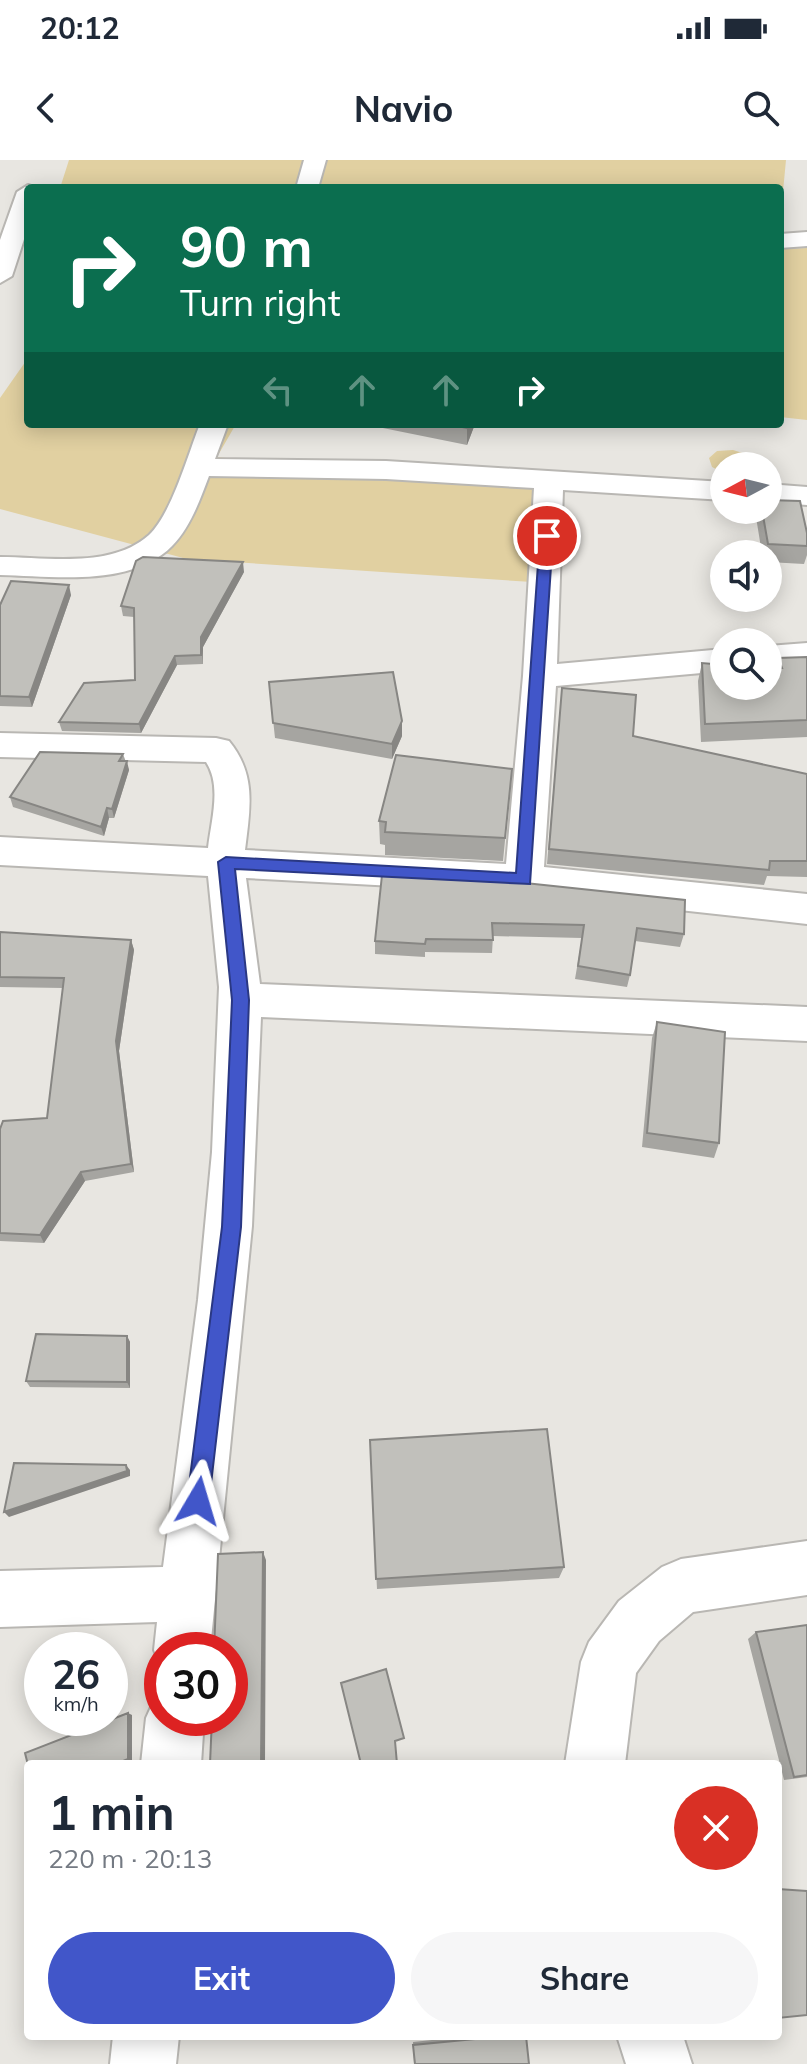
<!DOCTYPE html>
<html lang="en">
<head>
<meta charset="utf-8">
<style>
	body { margin:0; font-family:Mulish,sans-serif; background:#f6f6f7; color:#1f2937; height:100vh; display:flex; flex-direction:column; font-size:30px; white-space:nowrap }
	* { box-sizing:border-box; margin:0 }
	p { font-size:26px; color:#747a83 }
	.icon { flex:none; width:44px; height:44px; fill:none; stroke:currentColor; stroke-width:2; stroke-linecap:round; stroke-linejoin:round }
	.map { position:relative; flex:1; overflow:hidden }
	.sheet { position:absolute; left:24px; top:1600px; width:758px; height:280px; display:flex; flex-direction:column; background:#fff; border-radius:8px; box-shadow:0 4px 20px #0003 }
	.sheet>* { flex:none }
	.banner { position:absolute; left:24px; top:24px; width:760px; height:244px; border-radius:8px; box-shadow:0 4px 20px #0003; background:#0b6e4f; color:#fff; overflow:hidden }
	.needle { width:52px; rotate:263deg }
	.tools { position:absolute; left:710px; top:292px; display:grid; gap:16px }
	.tools a { display:grid; place-items:center; width:72px; height:72px; border-radius:50%; background:#fff; box-shadow:0 4px 20px #0003; font-size:40px }
	.speed { position:absolute; left:24px; top:1472px; display:flex; gap:16px; font-size:40px; font-weight:700; text-align:center }
	.speed>* { display:grid; place-content:center; width:104px; height:104px; border-radius:50%; background:#fff; box-shadow:0 4px 20px #0003; line-height:1 }
	.speed small { font-size:20px; font-weight:400 }
	.speed .limit { border:12px solid #d22; background:#fff; color:#111 }
	.pin { position:absolute; display:grid; place-items:center; width:68px; height:68px; color:#fff; margin:-34px; border:4px solid #fff; border-radius:50%; box-shadow:0 2px 8px #0007 }
	.me { position:absolute; width:88px; margin:-44px; rotate:7deg; stroke-linejoin:round; filter:drop-shadow(0 0 6px #0008) }
	.turn { display:flex; align-items:center; gap:28px; height:168px; padding:0 24px; font-size:36px }
	.turn .icon { width:104px; height:104px; stroke-width:2.5 }
	.turn b { display:block; font-size:56px; line-height:68px }
	.lanes { display:flex; align-items:center; height:76px; padding:0 24px; background:#0003; justify-content:center; gap:40px; direction:ltr }
	.lanes .off { opacity:.35 }
	.round { display:grid; place-items:center; flex:none; width:84px; height:84px; border-radius:42px; background:#f6f6f7 }
	.summary { display:flex; align-items:center; justify-content:space-between; height:136px; padding:0 24px }
	h1 { font-size:48px; font-weight:700; line-height:60px }
	.primary-button { display:flex; gap:16px; margin-top:auto; padding:16px 24px }
	.primary-button a { flex:1; height:92px; border-radius:48px; background:#4156c9; color:#fff; font-size:32px; font-weight:700; line-height:92px; text-align:center }
	.primary-button a+a { background:#f6f6f7; color:#1f2937 }
	.status { display:flex; justify-content:space-between; align-items:center; height:56px; padding:0 40px; background:#fff; direction:ltr }
	.status svg { height:22px; fill:currentColor }
	header { display:flex; justify-content:space-between; align-items:center; height:104px; padding:0 24px; background:#fff; font-size:36px; font-weight:700 }
	.map>svg:first-child { display:block }
</style>
</head>
<body>
<div class="status"><b>20:12</b><svg viewBox="0 0 49 12"><path d="M0 12V9h3v3zM5 12V6h3v6zM10 12V3h3v9zM15 12V0h3v12zM26 1h20v11H26zM47 4h2v5h-2z"/></svg></div>
<header><svg class="icon" aria-label="back" viewBox="0 0 24 24"><path d="M15 5l-7 7 7 7"/></svg>Navio<svg class="icon" aria-label="search" viewBox="0 0 24 24"><circle cx="10" cy="10" r="6"/><path d="M15 15l6 6"/></svg></header>
<div class="map">
<svg width="807" height="1904" viewBox="0 0 807 1904">
	<rect width="100%" height="100%" fill="#e8e6e1"/>
	<path fill="#e1d0a1" d="M 69,0 L 786,0 L 780,63 L 780,28 L 60,28 Z
		M 807,88 L 807,260 L 780,257 L 780,89 Z
		M 28,198 L 28,264 L 236,264 L 217,297 L 542,330 L 532,422 L 187,399 L 0,349 L 0,238 Z
		M 733,290 L 752,296 L 755,306 L 724,306 L 724,313 L 712,307 L 709,298 L 717,291 Z"/>
	<g fill="none" stroke-linecap="round" stroke-linejoin="round">
		<g stroke="#b9b7b3" stroke-width="4">
			<path id="minor" d="M 304,0 L 326,0 L 318,28 L 296,28 Z
				M 28,25 L 37,28 L 28,28 L 28,67 L 12,116 L 0,123 L 0,80 L 17,32 Z
				M 807,72 L 807,86 L 780,88 L 780,74 Z
				M 200,264 L 228,264 L 215,299 L 386,301 L 724,322 L 724,340 L 563,330 L 557,504 L 724,489 L 724,511 L 556,526 L 544,707 L 807,734 L 807,764 L 524,733 L 246,718 L 260,824 L 807,847 L 807,881 L 261,857 L 252,1066 L 210,1490 L 162,1490 L 162,1510 L 154,1490 L 157,1462 L 0,1467 L 0,1411 L 163,1407 L 198,1140 L 212,992 L 219,827 L 208,716 L 0,705 L 0,677 L 208,688 C 211,661 222,626 206,602 L 0,597 L 0,573 L 216,578 L 229,581 C 257,615 250,649 245,690 L 506,704 L 523,516 L 534,328 L 386,319 L 209,316 C 200,340 190,368 172,386 C 131,428 52,416 0,415 L 0,397 C 47,397 111,409 149,375 C 172,353 188,294 200,264 Z
				M 768,324 L 807,327 L 807,345 L 768,342 Z
				M 807,483 L 807,505 L 768,508 L 768,486 Z
				M 807,1381 L 807,1435 L 693,1452 L 659,1481 L 636,1513 L 625,1604 L 565,1604 L 581,1502 L 589,1482 L 619,1441 L 662,1407 L 681,1399 Z
				M 162,1534 L 162,1558 L 204,1558 L 201,1604 L 141,1604 L 146,1558 L 155,1538 Z
				M 113,1876 L 179,1876 L 176,1904 L 110,1904 Z
				M 617,1876 L 683,1876 L 692,1904 L 626,1904 Z"/>
		</g>
		<use href="#minor" fill="#fff" fill-rule="evenodd"/>
	</g>
	<path fill="#a6a5a1" d="M 363,264 L 475,264 L 467,285 Z
		M 757,350 L 768,350 L 807,373 L 807,395 L 804,404 L 768,402 L 768,394 L 762,394 L 756,357 Z
		M 244,412 L 203,487 L 203,504 L 177,505 L 141,573 L 62,571 L 59,562 L 135,520 L 134,457 L 123,456 L 121,446 Z
		M 71,435 L 32,547 L 0,546 L 0,445 Z
		M 807,497 L 807,577 L 701,582 L 698,521 L 702,503 L 775,508 L 778,498 Z
		M 269,522 L 402,576 L 392,599 L 275,578 Z
		M 562,528 L 633,576 L 807,614 L 807,717 L 767,716 L 764,725 L 547,704 Z
		M 123,594 L 129,610 L 114,658 L 109,658 L 104,676 L 13,647 L 10,637 Z
		M 512,609 L 503,701 L 385,695 L 385,685 L 380,684 L 379,661 Z
		M 525,723 L 684,774 L 680,787 L 635,781 L 630,815 L 627,827 L 575,819 L 582,778 L 493,776 L 492,793 L 425,792 L 425,797 L 375,794 L 375,781 Z
		M 0,772 L 131,780 L 134,790 L 119,891 L 134,1012 L 85,1021 L 44,1083 L 0,1081 L 0,969 L 47,958 L 63,828 L 0,827 Z
		M 657,862 L 719,983 L 714,998 L 642,987 L 652,878 Z
		M 127,1176 L 130,1182 L 130,1228 L 30,1227 L 26,1221 Z
		M 370,1280 L 564,1407 L 559,1418 L 377,1429 Z
		M 807,1465 L 807,1617 L 784,1620 L 748,1479 L 756,1472 Z
		M 470,1876 L 526,1876 L 414,1904 L 413,1882 Z"/>
	<path fill="#878683" d="M 469,264 L 475,264 L 467,285 L 467,268 Z
		M 243,402 L 244,412 L 203,487 L 203,504 L 201,477 Z
		M 69,425 L 71,435 L 32,547 L 29,537 Z
		M 175,496 L 177,505 L 141,573 L 139,564 Z
		M 402,561 L 402,576 L 392,599 L 392,584 Z
		M 127,601 L 129,610 L 114,658 L 112,649 Z
		M 107,648 L 109,658 L 104,676 L 101,667 Z
		M 131,780 L 134,790 L 119,891 L 134,1012 L 131,1004 L 116,881 Z
		M 81,1012 L 85,1021 L 44,1083 L 40,1075 Z
		M 127,1176 L 130,1182 L 130,1228 L 127,1222 Z
		M 126,1305 L 130,1310 L 130,1316 L 9,1357 L 4,1352 Z
		M 263,1392 L 266,1400 L 265,1604 L 261,1604 Z
		M 128,1553 L 132,1555 L 132,1601 L 125,1604 L 116,1604 Z"/>
	<path fill="#c1c0bb" stroke="#878683" stroke-width="2" d="M 449,264 L 469,264 L 467,268 Z
		M 768,340 L 800,341 L 807,373 L 807,386 L 768,384 L 762,350 L 768,350 Z
		M 143,397 L 243,402 L 201,477 L 201,495 L 175,496 L 139,564 L 59,562 L 84,523 L 135,520 L 134,448 L 121,446 L 136,401 Z
		M 11,421 L 69,425 L 29,537 L 0,536 L 0,445 Z
		M 807,497 L 807,560 L 705,564 L 702,503 L 724,505 L 724,526 L 768,526 L 768,508 L 782,508 L 778,498 Z
		M 393,512 L 402,561 L 392,584 L 273,563 L 269,522 Z
		M 562,528 L 636,535 L 633,576 L 807,614 L 807,701 L 770,701 L 769,710 L 549,689 Z
		M 40,592 L 123,594 L 119,601 L 127,601 L 112,649 L 107,648 L 101,667 L 10,637 Z
		M 396,595 L 512,609 L 505,678 L 385,672 L 386,662 L 379,661 Z
		M 382,715 L 525,723 L 685,740 L 684,774 L 637,768 L 630,815 L 578,806 L 584,765 L 492,763 L 493,780 L 426,779 L 425,784 L 375,781 Z
		M 0,772 L 131,780 L 116,881 L 131,1004 L 81,1012 L 40,1075 L 0,1073 L 0,969 L 3,961 L 47,958 L 64,818 L 0,817 Z
		M 657,862 L 725,872 L 719,983 L 647,973 Z
		M 36,1174 L 127,1176 L 127,1222 L 26,1221 Z
		M 547,1269 L 564,1407 L 376,1419 L 370,1280 Z
		M 14,1303 L 126,1305 L 127,1311 L 4,1352 Z
		M 263,1392 L 261,1604 L 210,1604 L 212,1558 L 230,1558 L 230,1490 L 214,1490 L 218,1394 Z
		M 807,1465 L 807,1615 L 794,1617 L 756,1472 Z
		M 386,1509 L 404,1578 L 395,1581 L 397,1604 L 361,1604 L 341,1523 Z
		M 128,1553 L 128,1599 L 116,1604 L 28,1605 L 25,1593 Z
		M 778,1729 L 807,1731 L 807,1855 L 778,1858 Z
		M 506,1876 L 526,1876 L 529,1904 L 415,1904 L 413,1885 Z"/>
	<path fill="#4156c9" stroke="#2a3883" stroke-width="2" d="M 547,372 L 553,376 L 530,724 L 235,709 L 249,840 L 241,1067 L 209,1341 L 206,1348 L 198,1352 L 190,1348 L 187,1341 L 222,1067 L 232,840 L 218,702 L 226,697 L 516,713 L 540,376 Z"/>
</svg>
<div class="tools">
<a><svg class="needle" viewBox="-14 -14 28 28"><path d="M0-13l5 13h-10z" fill="#e53935"/><path d="M0 13l5-13h-10z" fill="#747a83"/></svg></a>
<a><svg class="icon" aria-label="sound" viewBox="0 0 24 24"><path d="M4 9h4l5-4v14l-5-4H4zM17 9q2 3 0 6"/></svg></a>
<a><svg class="icon" aria-label="search" viewBox="0 0 24 24"><circle cx="10" cy="10" r="6"/><path d="M15 15l6 6"/></svg></a>
</div>
<div class="speed"><div>26<small>km/h</small></div><div class="limit">30</div></div>
<div class="pin" style="left:547px;top:376px;background:#d93025"><svg class="icon" aria-label="arrive" viewBox="0 0 24 24"><path d="M6 21V4h12l-3 4 3 4H6"/></svg></div>
<svg class="me" style="left:198px;top:1341px" viewBox="-20 -20 40 40"><path d="M0-17L14 15 0 8-14 15z" fill="#4156c9" stroke="#fff" stroke-width="4"/></svg>
<div class="banner">
<div class="turn"><svg class="icon" aria-label="right" viewBox="0 0 24 24"><path d="M7 20v-9h11M14 6l5 5-5 5"/></svg><div><b>90 m</b>Turn right</div></div>
<div class="lanes"><svg class="icon off" aria-label="left" viewBox="0 0 24 24"><path d="M17 20v-9H6M10 6l-5 5 5 5"/></svg><svg class="icon off" aria-label="ahead" viewBox="0 0 24 24"><path d="M12 20V5M6 11l6-6 6 6"/></svg><svg class="icon off" aria-label="ahead" viewBox="0 0 24 24"><path d="M12 20V5M6 11l6-6 6 6"/></svg><svg class="icon" aria-label="right" viewBox="0 0 24 24"><path d="M7 20v-9h11M14 6l5 5-5 5"/></svg></div>
</div>
<section class="sheet">
<div class="summary"><div><h1>1 min</h1><p>220 m · 20:13</p></div><a class="round" style="background:#d93025;color:#fff"><svg class="icon" aria-label="close" viewBox="0 0 24 24"><path d="M6 6l12 12M18 6L6 18"/></svg></a></div>
<div class="primary-button"><a>Exit</a><a>Share</a></div>
</section>
</div>
</body>
</html>
